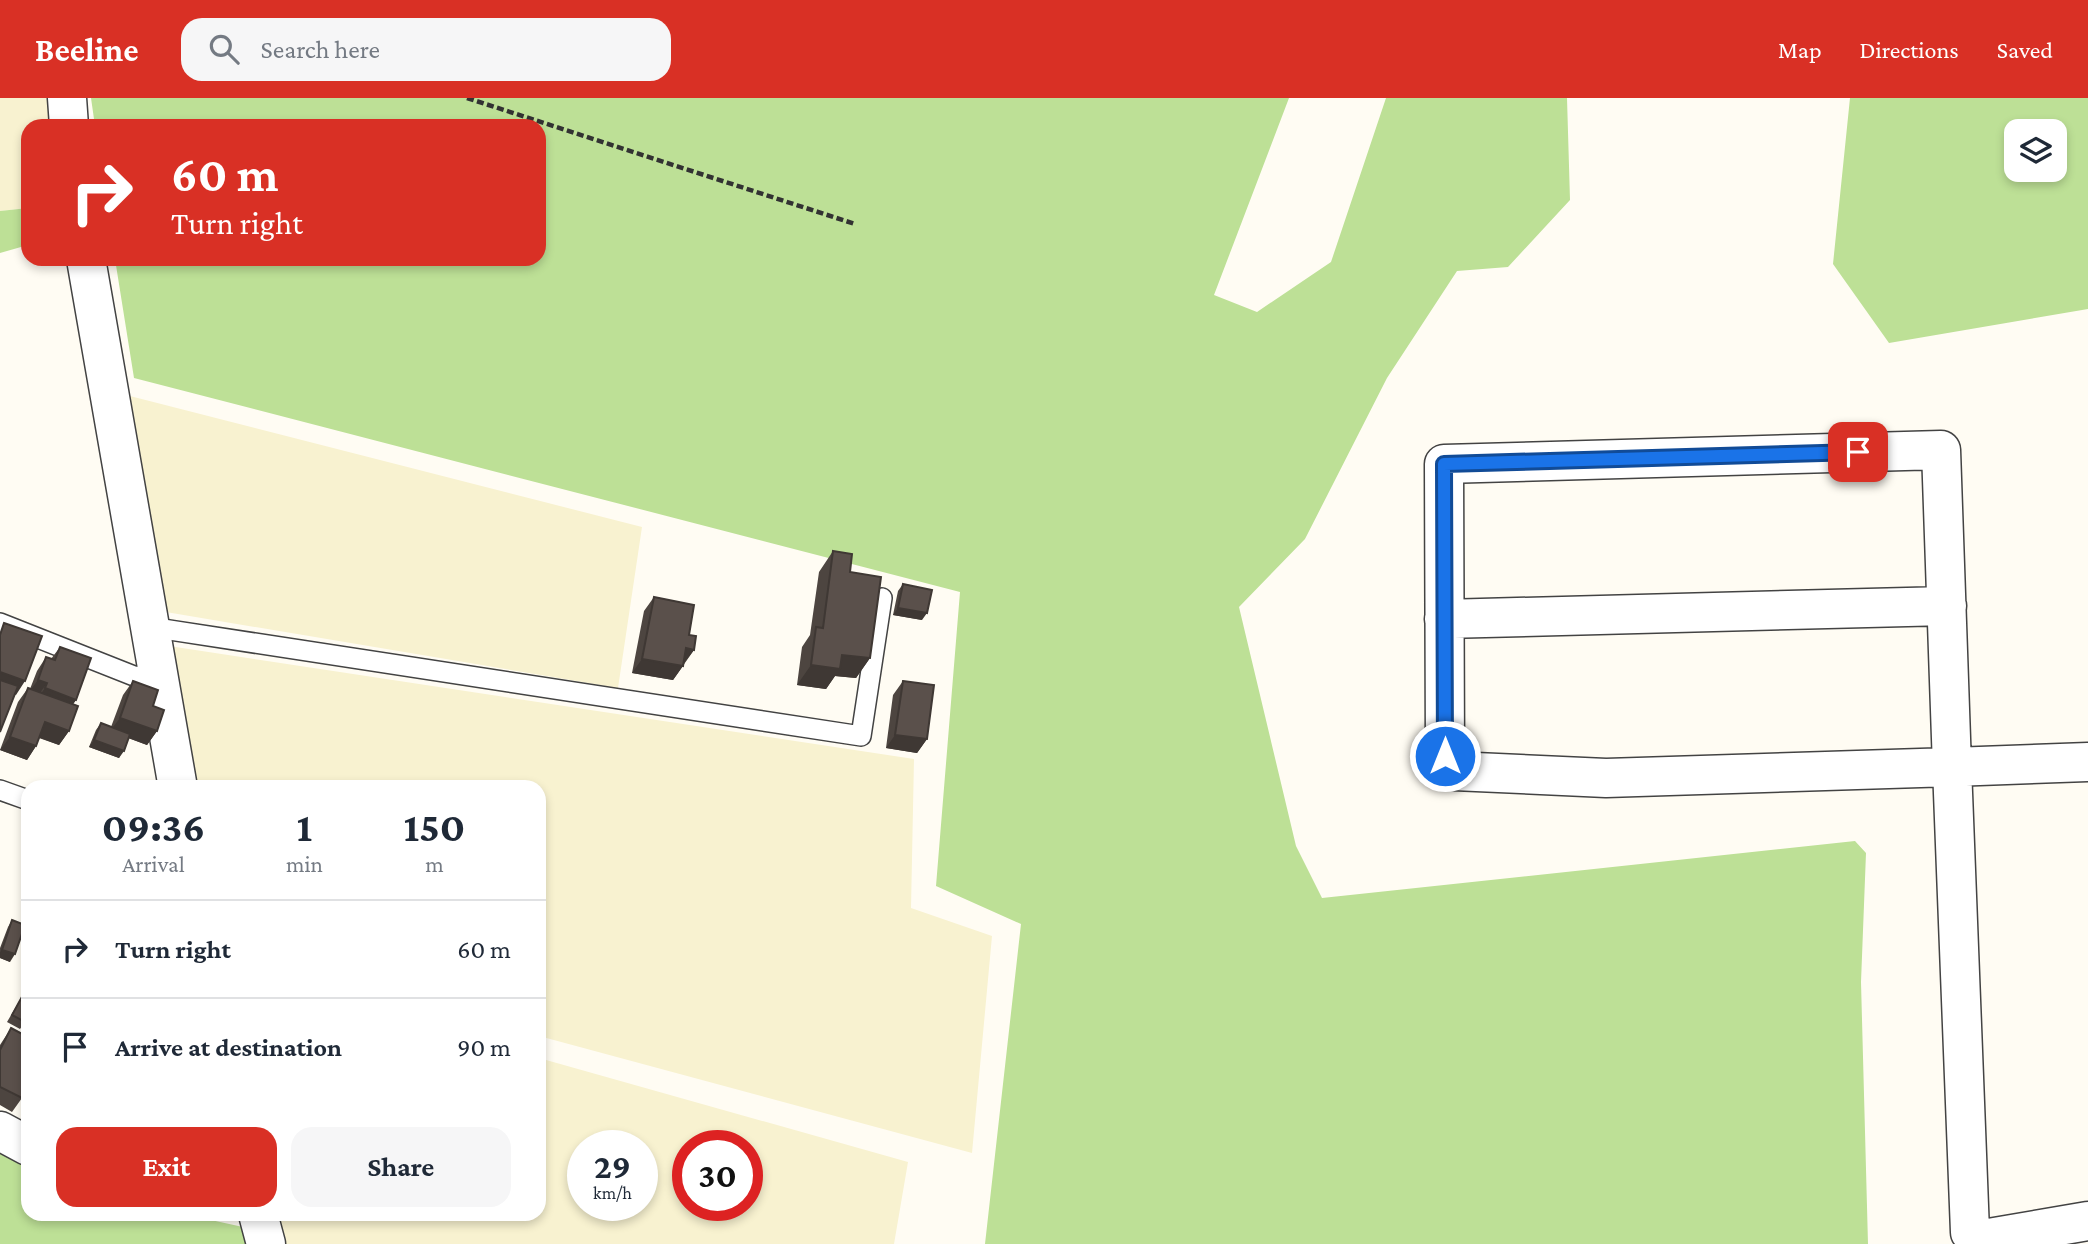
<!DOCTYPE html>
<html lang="en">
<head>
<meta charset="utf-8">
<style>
	body { margin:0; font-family:"Crimson Pro",serif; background:#f6f6f7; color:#1f2937; height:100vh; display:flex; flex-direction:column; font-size:26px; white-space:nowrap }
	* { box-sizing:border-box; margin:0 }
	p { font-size:23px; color:#747a83 }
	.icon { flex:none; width:38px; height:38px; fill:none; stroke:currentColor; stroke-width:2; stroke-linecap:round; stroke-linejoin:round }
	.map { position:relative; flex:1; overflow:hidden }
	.sheet { position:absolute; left:21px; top:682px; width:525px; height:441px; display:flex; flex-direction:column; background:#fff; border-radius:21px; box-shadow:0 4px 10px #0003 }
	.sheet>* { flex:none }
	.hud { position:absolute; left:21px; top:21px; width:525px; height:147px; border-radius:21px; box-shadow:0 4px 10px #0003; background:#d93025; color:#fff; overflow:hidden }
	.fabs { position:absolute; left:2004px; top:21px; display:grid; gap:14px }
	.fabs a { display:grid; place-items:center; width:63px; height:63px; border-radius:14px; background:#fff; box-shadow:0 4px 10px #0003; font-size:35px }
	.speed { position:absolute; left:567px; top:1032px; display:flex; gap:14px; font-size:35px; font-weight:700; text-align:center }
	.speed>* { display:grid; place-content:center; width:91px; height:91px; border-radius:50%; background:#fff; box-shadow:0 4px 10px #0003; line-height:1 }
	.speed small { font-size:18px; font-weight:400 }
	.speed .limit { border:10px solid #d22; background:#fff; color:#111 }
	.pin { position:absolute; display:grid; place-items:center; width:60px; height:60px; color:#fff; margin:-30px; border-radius:14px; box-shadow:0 4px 10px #0006 }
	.me { position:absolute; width:77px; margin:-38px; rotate:0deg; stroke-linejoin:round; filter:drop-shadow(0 0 5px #0008) }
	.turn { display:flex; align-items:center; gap:24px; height:147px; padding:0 35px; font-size:32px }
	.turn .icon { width:91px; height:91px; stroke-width:2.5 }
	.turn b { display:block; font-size:49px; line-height:60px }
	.eta { display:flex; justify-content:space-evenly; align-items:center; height:119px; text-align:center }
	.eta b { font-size:42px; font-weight:700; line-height:49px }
	.button { display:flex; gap:14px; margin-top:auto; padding:14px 35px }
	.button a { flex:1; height:80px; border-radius:21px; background:#d93025; color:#fff; font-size:28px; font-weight:700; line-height:80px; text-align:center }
	.button a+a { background:#f6f6f7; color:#1f2937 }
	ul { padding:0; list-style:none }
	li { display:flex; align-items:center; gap:21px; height:98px; padding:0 35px; border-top:2px solid #e0e1e3 }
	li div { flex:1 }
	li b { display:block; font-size:26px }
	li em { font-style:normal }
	header { display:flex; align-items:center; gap:42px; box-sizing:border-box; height:98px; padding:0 35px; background:#d93025; color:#fff }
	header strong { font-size:33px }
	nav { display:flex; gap:38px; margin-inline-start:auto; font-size:24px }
	.search { width:490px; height:63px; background:#f6f6f7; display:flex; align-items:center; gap:18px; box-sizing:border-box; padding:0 24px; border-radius:21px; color:#747a83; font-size:26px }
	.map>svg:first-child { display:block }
</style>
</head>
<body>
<header>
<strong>Beeline</strong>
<div class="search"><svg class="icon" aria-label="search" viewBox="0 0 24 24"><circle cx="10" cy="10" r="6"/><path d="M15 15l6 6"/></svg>Search here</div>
<nav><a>Map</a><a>Directions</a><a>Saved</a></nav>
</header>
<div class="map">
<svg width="2088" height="1146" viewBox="0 0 2088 1146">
	<rect width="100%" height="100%" fill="#fffcf3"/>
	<path fill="#f8f2d0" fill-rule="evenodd" d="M 0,0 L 52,0 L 55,28 L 28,28 L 28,110 L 0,113 Z
		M 126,297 L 642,429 L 618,590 L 160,513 Z
		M 169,548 L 914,661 L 911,810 L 992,838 L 972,1055 L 539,938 L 539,690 L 196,689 Z
		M 539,960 L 908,1064 L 894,1146 L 284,1146 L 278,1117 L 539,1116 ZM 583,1048 L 642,1048 L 642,1108 L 583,1108 ZM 688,1048 L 747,1048 L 747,1108 L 688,1108 Z"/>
	<path fill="#bde096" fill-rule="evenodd" d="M 91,0 L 1289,0 L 1214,197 L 1257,214 L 1331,164 L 1386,0 L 1567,0 L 1570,102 L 1508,169 L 1457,173 L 1387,280 L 1305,441 L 1239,509 L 1296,748 L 1322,800 L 1855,743 L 1866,755 L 1861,884 L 1868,1146 L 985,1146 L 1021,826 L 936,788 L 960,494 L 134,280 L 115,161 L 539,161 L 539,28 L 95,28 Z
		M 1850,0 L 2088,0 L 2088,211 L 1889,245 L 1833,166 ZM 2016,33 L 2054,33 L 2054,72 L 2016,72 Z
		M 28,110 L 28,147 L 0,155 L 0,113 Z
		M 0,1053 L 28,1068 L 28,1116 L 188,1117 L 243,1129 L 249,1146 L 0,1146 Z"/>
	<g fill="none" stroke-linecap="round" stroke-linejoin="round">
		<g stroke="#434343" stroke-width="22">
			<path id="lane" d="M 0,525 L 134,578 L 158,579
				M 150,529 L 861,638 L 882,500
				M 0,692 L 28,702"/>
		</g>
		<g stroke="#434343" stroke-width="41">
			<path id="street" d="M 67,0 L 69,28
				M 86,161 L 178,690
				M 1941,352 L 1952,669 L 1606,680 L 1454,673 L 1445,658 L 1444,366 Z
				M 1444,521 L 1947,508
				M 2088,664 L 1952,669 L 1970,1134 L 1983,1141 L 2088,1123
				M 0,1033 L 28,1048
				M 258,1116 L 266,1146"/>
		</g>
		<path stroke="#323232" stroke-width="4.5" stroke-dasharray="7 3.5" stroke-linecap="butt" d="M 467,0 L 855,126"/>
		<use href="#lane" stroke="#fff" stroke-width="19"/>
		<use href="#street" stroke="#fff" stroke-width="38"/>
	</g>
	<path fill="#4d4540" d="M 833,453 L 850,474 L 870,560 L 856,580 L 835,578 L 826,591 L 797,587 L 802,549 L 810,537 L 819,474 Z
		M 903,486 L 922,522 L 893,517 L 898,493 Z
		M 654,499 L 689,537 L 694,552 L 673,582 L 632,575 L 644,513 Z
		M 60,549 L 76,602 L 73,606 L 69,633 L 59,647 L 39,640 L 36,648 L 27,662 L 0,652 L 18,604 L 28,590 L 30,591 L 37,573 L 46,559 L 51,561 Z
		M 133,583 L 153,608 L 157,633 L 147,647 L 128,640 L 119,660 L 89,649 L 96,632 L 101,625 L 111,629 L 123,597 Z
		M 903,583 L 927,641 L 917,655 L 886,650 L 893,597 Z
		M 12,822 L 10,864 L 0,860 L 0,850 L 8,829 Z
		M 24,895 L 25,924 L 20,931 L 7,924 Z
		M 28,925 L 28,988 L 22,1000 L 12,1014 L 0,1007 L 0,947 L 11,930 L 22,935 Z"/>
	<path fill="#3f3834" d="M 898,510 L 927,515 L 922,522 L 893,517 Z
		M 686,550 L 694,552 L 684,565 L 676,564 Z
		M 842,557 L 870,560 L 856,580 L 835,578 L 826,591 L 797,587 L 811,567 Z
		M 642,561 L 683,568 L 673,582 L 632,575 Z
		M 0,574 L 25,583 L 16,597 L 0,591 Z
		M 38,582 L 47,585 L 37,599 L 28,595 Z
		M 45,590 L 76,602 L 66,616 L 35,604 Z
		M 120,620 L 157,633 L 147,647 L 110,633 Z
		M 45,624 L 69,633 L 59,647 L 35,638 Z
		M 895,637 L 927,641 L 917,655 L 886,650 Z
		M 10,639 L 36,648 L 27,662 L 0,652 Z
		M 94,642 L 124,653 L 119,660 L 89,649 Z
		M 2,852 L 15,856 L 10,864 L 0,860 L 0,854 Z"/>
	<path fill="#5a504b" stroke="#3f3834" stroke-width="2" d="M 833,453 L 852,456 L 850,474 L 881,479 L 870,560 L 842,557 L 840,571 L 811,567 L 816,529 L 823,530 Z
		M 903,486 L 932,492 L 927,515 L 898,510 Z
		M 654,499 L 694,507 L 689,537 L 696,538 L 694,552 L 686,550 L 683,568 L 642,561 Z
		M 4,525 L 42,538 L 25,583 L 0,574 L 0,537 Z
		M 60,549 L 91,560 L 76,602 L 45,590 L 47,585 L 38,582 L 46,559 L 55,562 Z
		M 0,582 L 18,588 L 0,634 Z
		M 133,583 L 158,592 L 153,608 L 164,612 L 157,633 L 120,620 Z
		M 903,583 L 934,587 L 927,641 L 895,637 Z
		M 28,590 L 78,608 L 69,633 L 45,624 L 36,648 L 10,639 Z
		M 101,625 L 130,636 L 124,653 L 94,642 Z
		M 12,822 L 25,827 L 15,856 L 2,852 Z
		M 24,895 L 28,897 L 28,918 L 25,924 L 12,917 Z
		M 11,930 L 28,939 L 28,988 L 22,1000 L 0,989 L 0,952 Z"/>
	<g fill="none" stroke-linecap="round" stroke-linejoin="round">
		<g stroke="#114b97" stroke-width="18">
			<path id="route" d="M 1445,658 L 1444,366 L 1858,354"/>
		</g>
		<use href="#route" stroke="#1a73e8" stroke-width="12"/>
	</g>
</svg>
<div class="fabs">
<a><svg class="icon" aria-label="layers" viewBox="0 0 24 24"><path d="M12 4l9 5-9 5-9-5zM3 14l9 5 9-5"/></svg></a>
</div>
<div class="speed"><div>29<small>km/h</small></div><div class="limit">30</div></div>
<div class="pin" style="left:1858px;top:354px;background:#d93025"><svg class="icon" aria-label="arrive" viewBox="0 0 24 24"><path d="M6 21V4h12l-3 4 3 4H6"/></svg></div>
<svg class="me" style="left:1445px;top:658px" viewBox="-20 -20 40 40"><circle r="17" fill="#1a73e8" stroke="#fff" stroke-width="3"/><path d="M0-11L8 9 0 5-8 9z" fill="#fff"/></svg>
<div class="hud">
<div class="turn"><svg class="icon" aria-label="right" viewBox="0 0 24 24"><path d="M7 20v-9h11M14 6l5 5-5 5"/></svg><div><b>60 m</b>Turn right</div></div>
</div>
<section class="sheet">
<div class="eta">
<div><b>09:36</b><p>Arrival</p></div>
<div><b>1</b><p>min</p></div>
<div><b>150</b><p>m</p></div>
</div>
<ul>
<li><svg class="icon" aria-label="right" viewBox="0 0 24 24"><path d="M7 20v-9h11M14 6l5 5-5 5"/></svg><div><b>Turn right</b></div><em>60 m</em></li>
<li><svg class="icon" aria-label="arrive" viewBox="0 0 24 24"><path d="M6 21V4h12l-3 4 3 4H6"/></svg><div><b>Arrive at destination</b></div><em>90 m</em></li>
</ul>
<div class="button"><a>Exit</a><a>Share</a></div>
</section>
</div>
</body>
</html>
